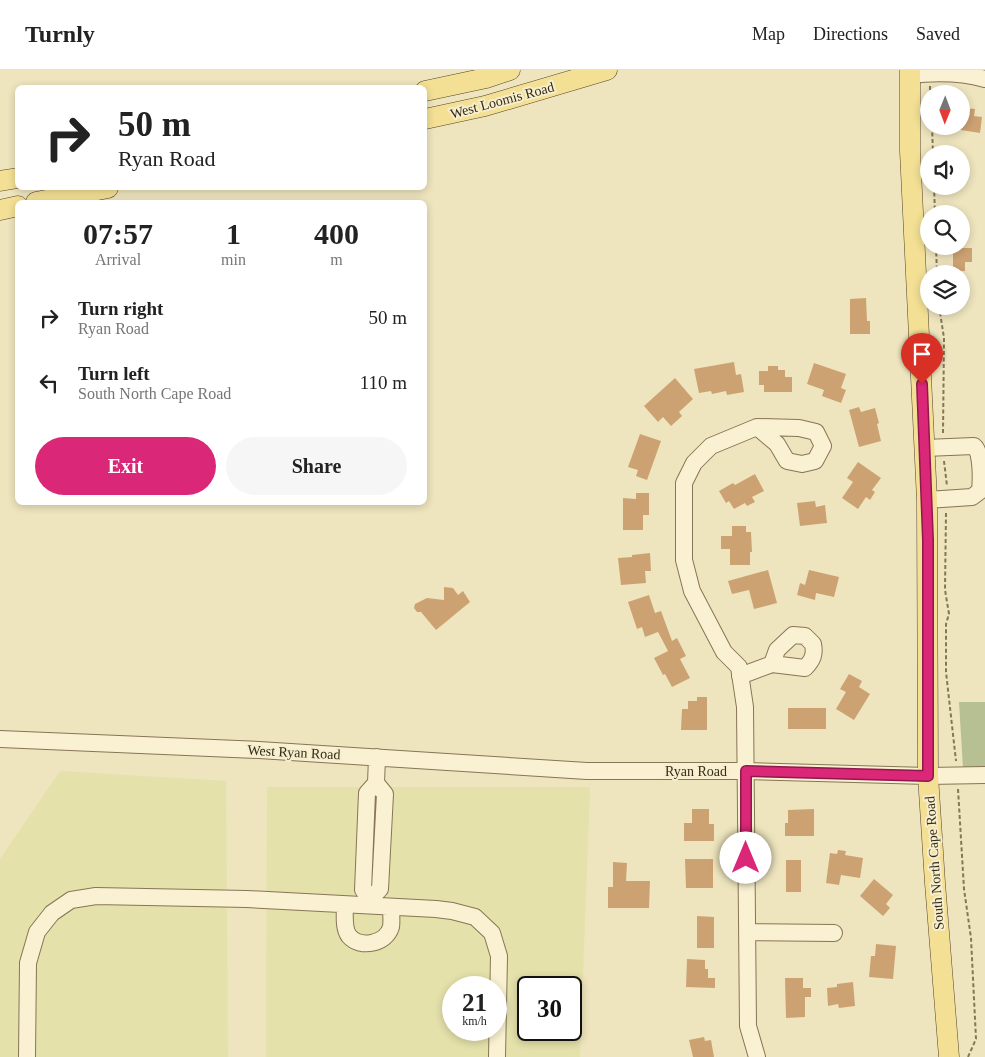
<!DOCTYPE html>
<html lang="en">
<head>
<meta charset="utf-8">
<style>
	body { margin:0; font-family:"Times New Roman",serif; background:#f6f6f6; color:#222; height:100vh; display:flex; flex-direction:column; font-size:19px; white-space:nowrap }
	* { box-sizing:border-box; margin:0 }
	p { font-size:16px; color:#767676 }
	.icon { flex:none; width:28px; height:28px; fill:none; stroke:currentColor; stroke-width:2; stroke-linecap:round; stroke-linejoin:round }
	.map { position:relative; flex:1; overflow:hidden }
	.details { position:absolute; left:15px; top:130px; width:412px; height:305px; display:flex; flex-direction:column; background:#fff; border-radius:8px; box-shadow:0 2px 8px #0003 }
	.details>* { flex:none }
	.top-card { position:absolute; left:15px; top:15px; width:412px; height:105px; border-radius:8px; box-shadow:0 2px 8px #0003; background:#fff; color:#222; overflow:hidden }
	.needle { width:32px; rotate:181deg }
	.controls { position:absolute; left:920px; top:15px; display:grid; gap:10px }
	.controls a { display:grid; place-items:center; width:50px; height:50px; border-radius:50%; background:#fff; box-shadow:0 2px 8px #0003; font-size:25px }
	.speed { position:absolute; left:442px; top:906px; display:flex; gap:10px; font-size:25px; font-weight:700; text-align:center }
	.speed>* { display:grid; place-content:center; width:65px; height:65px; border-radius:50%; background:#fff; box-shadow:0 2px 8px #0003; line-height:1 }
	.speed small { font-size:12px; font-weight:400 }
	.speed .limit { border:2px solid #111; border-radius:8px; background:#fff; color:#111 }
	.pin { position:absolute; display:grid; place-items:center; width:42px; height:42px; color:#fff; margin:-51px -21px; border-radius:50% 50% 50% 0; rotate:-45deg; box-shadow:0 0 5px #0007 }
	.pin .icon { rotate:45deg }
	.me { position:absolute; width:55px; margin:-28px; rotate:0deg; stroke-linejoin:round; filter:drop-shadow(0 0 4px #0008) }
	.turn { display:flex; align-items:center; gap:18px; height:105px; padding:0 20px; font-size:22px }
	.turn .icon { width:65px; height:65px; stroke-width:2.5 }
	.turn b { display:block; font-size:35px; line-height:42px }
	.eta { display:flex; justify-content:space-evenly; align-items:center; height:85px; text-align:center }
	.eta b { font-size:30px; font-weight:600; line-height:35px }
	.primary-button { display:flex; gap:10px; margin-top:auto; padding:10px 20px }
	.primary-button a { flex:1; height:58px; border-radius:30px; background:#db2777; color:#fff; font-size:20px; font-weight:600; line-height:58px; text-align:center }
	.primary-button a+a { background:#f6f6f6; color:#222 }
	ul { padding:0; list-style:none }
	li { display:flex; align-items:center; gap:15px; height:65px; padding:0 20px }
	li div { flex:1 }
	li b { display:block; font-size:19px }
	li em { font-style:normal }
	header { display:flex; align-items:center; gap:30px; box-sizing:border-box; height:70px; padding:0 25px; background:#fff; border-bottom:1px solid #e0e0e0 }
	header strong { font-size:24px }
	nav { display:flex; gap:28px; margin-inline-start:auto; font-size:18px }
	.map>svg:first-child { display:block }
</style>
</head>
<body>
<header>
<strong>Turnly</strong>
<nav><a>Map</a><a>Directions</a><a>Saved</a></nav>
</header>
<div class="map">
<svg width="985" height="987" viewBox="0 0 985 987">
	<rect width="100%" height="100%" fill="#eee5be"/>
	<path fill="#e4e1ab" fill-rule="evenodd" d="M 60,701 L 226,711 L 228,987 L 0,987 L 0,789 Z
		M 267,717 L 590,717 L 580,987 L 266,987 ZM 454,918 L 496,918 L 496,960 L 454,960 ZM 529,918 L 571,918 L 571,960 L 529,960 Z"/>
	<path fill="#b6c092" d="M 959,632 L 985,632 L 985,697 L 963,698 Z"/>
	<path fill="#cda273" d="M 961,38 L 975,39 L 974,46 L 982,47 L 980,63 L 961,60 Z
		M 953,178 L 972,178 L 972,192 L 965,192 L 965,201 L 953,201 Z
		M 866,228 L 867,251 L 870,251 L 870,264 L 850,264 L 850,229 Z
		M 734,292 L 736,305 L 741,304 L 744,322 L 727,325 L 726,321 L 712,324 L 711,321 L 699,323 L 694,299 Z
		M 814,293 L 846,304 L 841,318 L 846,320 L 841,333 L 822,326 L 824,320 L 807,314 Z
		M 768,296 L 778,296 L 778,300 L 785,300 L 785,307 L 792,307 L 792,322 L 764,322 L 764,315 L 759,315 L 759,301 L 768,301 Z
		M 675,308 L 693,329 L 679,342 L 682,346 L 671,356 L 663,347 L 658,352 L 644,336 Z
		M 859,337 L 861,342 L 875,338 L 879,353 L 877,354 L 881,371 L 859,377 L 849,340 Z
		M 640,364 L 661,371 L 647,410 L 636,406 L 638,400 L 628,397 Z
		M 858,392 L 881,408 L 872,420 L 875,422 L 870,430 L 866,427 L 858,439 L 842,428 L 853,412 L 847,408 Z
		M 755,404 L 764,421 L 752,427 L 755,432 L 747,436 L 745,433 L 734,439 L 729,431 L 726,433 L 719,421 L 733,413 L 735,415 Z
		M 636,423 L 649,423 L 649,445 L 643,445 L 643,460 L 623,460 L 623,428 L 636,429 Z
		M 815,431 L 816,437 L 825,435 L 827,453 L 800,456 L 797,433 Z
		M 732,456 L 746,456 L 746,462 L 751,462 L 752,482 L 750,482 L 750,495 L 730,495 L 730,479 L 721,479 L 721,466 L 732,466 Z
		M 650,483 L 651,501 L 645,501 L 646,513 L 621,515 L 618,488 L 632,487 L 632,485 Z
		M 768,500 L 777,533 L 754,539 L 749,520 L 732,524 L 728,511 Z
		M 809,500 L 839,507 L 834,527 L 816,523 L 815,530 L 797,525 L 800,513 L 805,515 Z
		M 444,517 L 453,518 L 458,525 L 463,521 L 470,532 L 436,560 L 421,542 L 417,542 L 414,538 L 415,534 L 427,528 L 444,530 Z
		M 649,525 L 655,543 L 661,541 L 672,571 L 677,568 L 686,586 L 680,589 L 690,608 L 672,617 L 665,604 L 663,605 L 654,588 L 668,581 L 658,562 L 645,567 L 642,557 L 637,559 L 628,532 Z
		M 849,604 L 862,611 L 859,617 L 870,624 L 854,650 L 836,639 L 846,622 L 840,619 Z
		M 697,627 L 707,627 L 707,660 L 681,660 L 682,639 L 688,639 L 688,631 L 697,631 Z
		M 788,638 L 826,638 L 826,659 L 788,659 Z
		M 692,739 L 709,739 L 709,754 L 714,754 L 714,771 L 684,771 L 684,753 L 692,753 Z
		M 814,739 L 814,766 L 785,766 L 785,753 L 788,753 L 788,740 Z
		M 838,780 L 846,781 L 845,785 L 863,788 L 860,808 L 841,805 L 839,815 L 826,813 L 830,783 L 837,784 Z
		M 685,789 L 713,789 L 713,818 L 686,818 Z
		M 786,790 L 801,790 L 801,822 L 786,822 Z
		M 613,792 L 627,793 L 626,811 L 650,811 L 649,838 L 608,838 L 608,817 L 613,817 Z
		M 874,809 L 893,825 L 886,834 L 890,838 L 883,846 L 860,826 Z
		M 697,846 L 714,847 L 714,878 L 697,878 Z
		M 876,874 L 896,876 L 893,909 L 869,907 L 871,886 L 875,886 Z
		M 687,889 L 705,890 L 705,899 L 708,899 L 708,908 L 715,908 L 715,918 L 686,917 Z
		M 785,908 L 803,908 L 803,918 L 811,918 L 811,927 L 805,927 L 805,947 L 786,948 Z
		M 853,912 L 855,936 L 839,938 L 838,934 L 828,936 L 827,918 L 837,917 L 837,914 Z
		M 704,967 L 705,971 L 711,970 L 714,987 L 693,987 L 689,970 Z"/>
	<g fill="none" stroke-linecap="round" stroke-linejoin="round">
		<g stroke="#867556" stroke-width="18">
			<path id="minor" d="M 910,5 C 936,2 960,2 985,9
				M 757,357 L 799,358 L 816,362 L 823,376 L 815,391 L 802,394 L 787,391 L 777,374 L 757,357 L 711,376 L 694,393 L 684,413 L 684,490 L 692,521 L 724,582 L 739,597 L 745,637 L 748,956 L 757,987
				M 925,378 L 974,376 C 982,382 981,411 980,421 L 972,427 L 927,430
				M 740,606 L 772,594 L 805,598 C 813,590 815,584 813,574 L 805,566 L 793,565 L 777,580 L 772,594
				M 0,669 L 259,680 L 587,701 L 746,701 L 928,706 L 985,705
				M 376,713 L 385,724 L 380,819 L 371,828 L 363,820 L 367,723 L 376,713 L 377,687
				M 345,835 C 345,844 343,858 349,866 C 360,879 386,874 391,857 C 392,851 391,844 391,838
				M 747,862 L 834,863
				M 27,987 L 28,893 L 37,862 L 52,843 L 71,830 L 96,826 L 247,829 L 436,839 L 452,841 L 475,847 L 492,863 L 499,886 L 497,987"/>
		</g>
		<g stroke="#54422b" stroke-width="21">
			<path id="major" d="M 910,0 L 910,81 L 927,430 L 928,706 L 935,813 L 949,987
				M 425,21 L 486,8 L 510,0
				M 425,49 L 485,36 L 607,0
				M 0,111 L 18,108
				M 36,132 L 108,118
				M 0,140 L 18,136"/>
		</g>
		<path stroke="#867556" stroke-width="2" stroke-dasharray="4 2.5" stroke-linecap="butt" d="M 930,16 L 930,24
			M 932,56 L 933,84
			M 934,116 L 935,144
			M 936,176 L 937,204
			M 939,236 L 944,268 L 943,364
			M 944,391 L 947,416
			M 946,443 L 945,520 L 949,544 L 946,554 L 946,602 L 956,691
			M 958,719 L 964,819 L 971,868 L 976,969 L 968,987"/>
		<use href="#minor" stroke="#f9f1d1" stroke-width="16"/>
		<use href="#major" stroke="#f3e094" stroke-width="20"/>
	</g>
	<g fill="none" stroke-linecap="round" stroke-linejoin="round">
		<g stroke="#8e194d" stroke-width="12">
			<path id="route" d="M 746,788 L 746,701 L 928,706 L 928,470 L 922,314"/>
		</g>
		<use href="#route" stroke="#db2777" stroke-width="9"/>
	</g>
	<g text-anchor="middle" stroke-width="4" stroke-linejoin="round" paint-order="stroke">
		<g font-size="14" fill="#352b1b" stroke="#f6eecd">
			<text transform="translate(502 30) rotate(-15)" y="5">West Loomis Road</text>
			<text transform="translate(294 682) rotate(3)" y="5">West Ryan Road</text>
			<text x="696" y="706">Ryan Road</text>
			<text transform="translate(934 793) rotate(-94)" y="5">South North Cape Road</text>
		</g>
	</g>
</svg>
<div class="controls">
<a><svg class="needle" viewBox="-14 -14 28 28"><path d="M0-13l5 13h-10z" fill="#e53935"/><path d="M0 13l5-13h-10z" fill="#767676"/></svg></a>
<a><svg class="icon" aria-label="sound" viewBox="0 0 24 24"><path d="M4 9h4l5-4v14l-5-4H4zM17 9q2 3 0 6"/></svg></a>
<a><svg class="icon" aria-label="search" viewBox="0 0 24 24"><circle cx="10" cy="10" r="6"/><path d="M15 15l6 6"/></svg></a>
<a><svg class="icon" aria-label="layers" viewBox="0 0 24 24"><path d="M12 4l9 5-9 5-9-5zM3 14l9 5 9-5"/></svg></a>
</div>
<div class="speed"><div>21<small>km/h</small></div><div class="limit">30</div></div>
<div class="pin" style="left:922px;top:314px;background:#d93025"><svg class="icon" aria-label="arrive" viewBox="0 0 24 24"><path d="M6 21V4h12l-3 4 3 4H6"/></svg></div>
<svg class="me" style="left:746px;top:788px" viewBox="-20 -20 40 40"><circle r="19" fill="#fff"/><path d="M0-13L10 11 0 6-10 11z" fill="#db2777"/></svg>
<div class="top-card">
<div class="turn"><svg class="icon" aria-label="right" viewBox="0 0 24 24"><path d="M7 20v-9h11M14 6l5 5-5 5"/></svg><div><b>50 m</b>Ryan Road</div></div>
</div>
<section class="details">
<div class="eta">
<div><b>07:57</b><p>Arrival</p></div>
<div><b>1</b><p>min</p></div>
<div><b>400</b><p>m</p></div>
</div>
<ul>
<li><svg class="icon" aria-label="right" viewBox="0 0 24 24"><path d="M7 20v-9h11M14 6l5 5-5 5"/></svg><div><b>Turn right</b><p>Ryan Road</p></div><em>50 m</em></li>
<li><svg class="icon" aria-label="left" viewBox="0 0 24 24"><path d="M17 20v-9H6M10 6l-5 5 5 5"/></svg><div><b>Turn left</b><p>South North Cape Road</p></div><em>110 m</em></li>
</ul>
<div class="primary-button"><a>Exit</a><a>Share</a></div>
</section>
</div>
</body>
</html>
